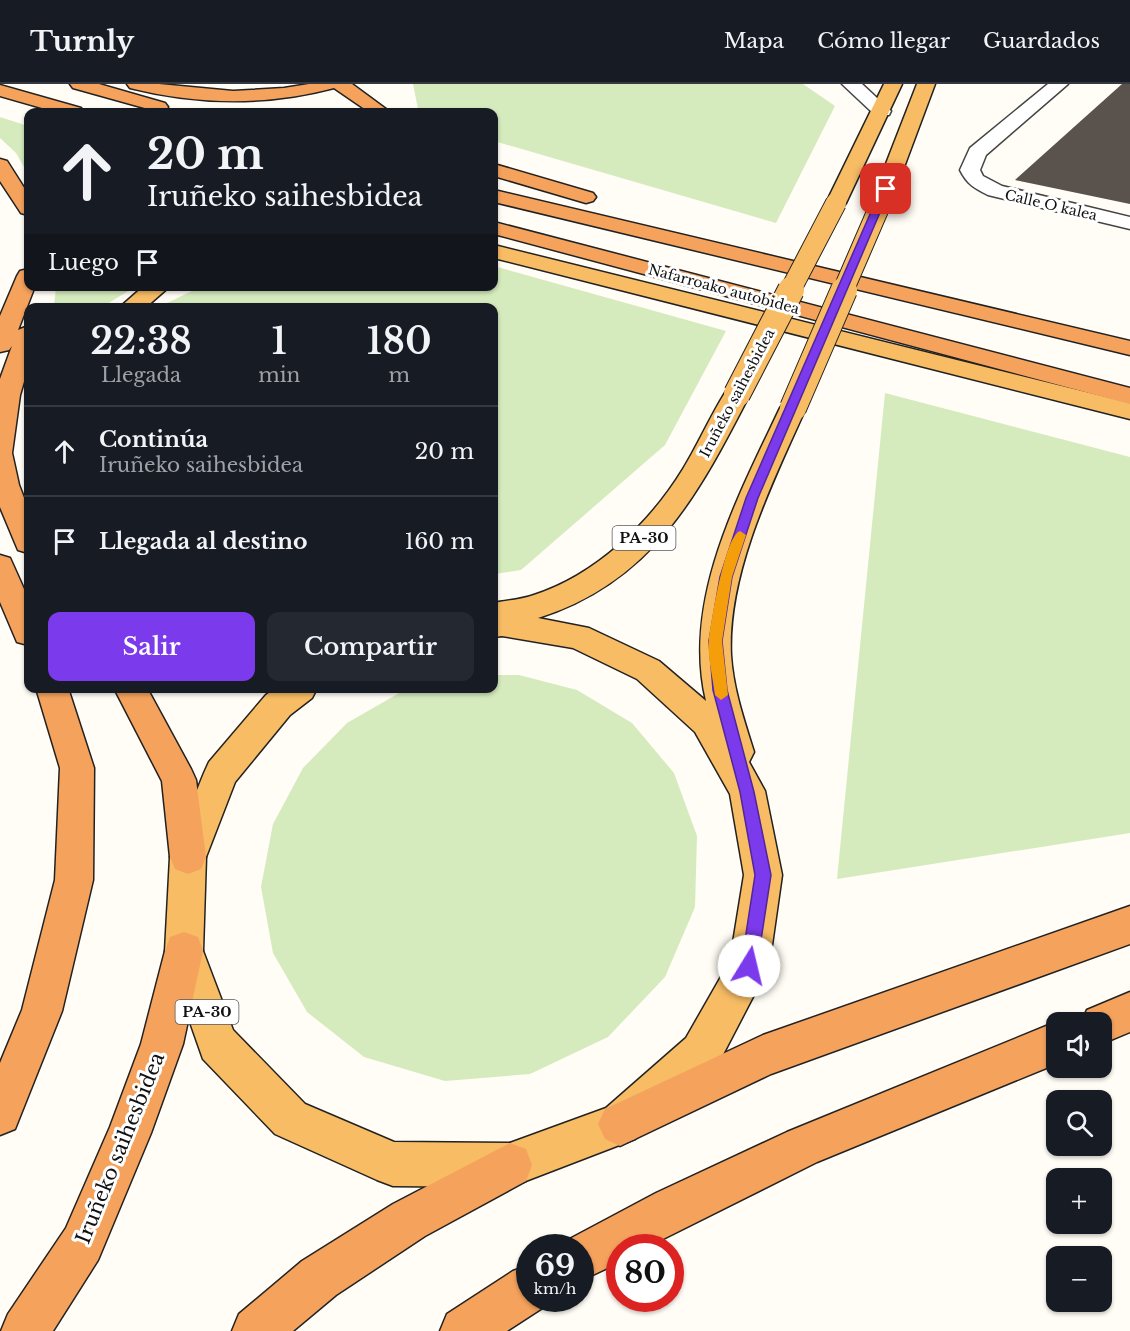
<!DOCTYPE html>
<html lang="es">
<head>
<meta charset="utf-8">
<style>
	body { margin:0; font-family:"Libre Baskerville",serif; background:#242831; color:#f1f3f6; height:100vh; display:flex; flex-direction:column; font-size:22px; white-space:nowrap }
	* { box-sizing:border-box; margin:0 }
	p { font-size:20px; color:#9ea1a6 }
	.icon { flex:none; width:33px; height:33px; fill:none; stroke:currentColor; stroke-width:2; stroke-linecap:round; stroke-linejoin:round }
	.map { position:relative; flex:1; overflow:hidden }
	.sheet { position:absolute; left:24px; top:219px; width:474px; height:390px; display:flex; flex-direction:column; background:#171b24; border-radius:12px; box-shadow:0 2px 4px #0004 }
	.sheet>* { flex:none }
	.top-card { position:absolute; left:24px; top:24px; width:474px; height:183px; border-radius:12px; box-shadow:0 2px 4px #0004; background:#171b24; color:#f1f3f6; overflow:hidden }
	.fabs { position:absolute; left:1046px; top:928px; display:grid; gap:12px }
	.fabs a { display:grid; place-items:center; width:66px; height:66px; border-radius:12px; background:#171b24; box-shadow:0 2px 4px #0004; font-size:30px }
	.speed { position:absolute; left:516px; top:1150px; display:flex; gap:12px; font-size:30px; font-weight:700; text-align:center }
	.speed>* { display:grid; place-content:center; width:78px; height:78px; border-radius:50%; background:#171b24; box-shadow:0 2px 4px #0004; line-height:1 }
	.speed small { font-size:15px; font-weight:400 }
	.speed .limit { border:9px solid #d22; background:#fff; color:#111 }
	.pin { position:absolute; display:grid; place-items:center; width:51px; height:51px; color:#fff; margin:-26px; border-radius:12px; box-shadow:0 3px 9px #0006 }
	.me { position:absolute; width:66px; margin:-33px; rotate:9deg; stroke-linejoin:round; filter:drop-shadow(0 0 4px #0008) }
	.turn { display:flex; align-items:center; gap:21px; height:126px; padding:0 24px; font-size:27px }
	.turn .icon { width:78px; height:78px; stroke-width:2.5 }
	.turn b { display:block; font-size:42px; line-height:51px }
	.then { display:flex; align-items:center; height:57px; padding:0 24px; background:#0003; gap:12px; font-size:22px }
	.eta { display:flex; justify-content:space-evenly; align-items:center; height:102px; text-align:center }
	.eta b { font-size:36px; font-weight:600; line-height:42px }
	.primary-button { display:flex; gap:12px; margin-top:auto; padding:12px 24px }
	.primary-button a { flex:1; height:69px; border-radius:12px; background:#7c3aed; color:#fff; font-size:24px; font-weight:600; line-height:69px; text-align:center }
	.primary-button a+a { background:#242831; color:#f1f3f6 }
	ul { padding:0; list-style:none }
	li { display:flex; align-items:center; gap:18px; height:90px; padding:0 24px; border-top:2px solid #363941 }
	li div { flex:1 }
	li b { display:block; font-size:22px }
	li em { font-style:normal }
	header { display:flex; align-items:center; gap:36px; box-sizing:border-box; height:84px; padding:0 30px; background:#171b24; border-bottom:2px solid #363941 }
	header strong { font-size:28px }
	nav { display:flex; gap:33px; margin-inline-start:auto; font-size:21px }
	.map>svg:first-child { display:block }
</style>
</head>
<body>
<header>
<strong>Turnly</strong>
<nav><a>Mapa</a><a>Cómo llegar</a><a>Guardados</a></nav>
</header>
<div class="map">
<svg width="1130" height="1247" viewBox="0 0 1130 1247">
	<rect width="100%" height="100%" fill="#fffdf5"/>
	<path fill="#d5ebbd" d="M 413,0 L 803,0 L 835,22 L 776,139 L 494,57 L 494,28 L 426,28 L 418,25 Z
		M 0,33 L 28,42 L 28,90 L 16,69 L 0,54 Z
		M 494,182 L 726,247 L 665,361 L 521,486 L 494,490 L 494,224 L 159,223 L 200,203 L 494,202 Z
		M 56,203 L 56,202 L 135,203 L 102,223 L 54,223 Z
		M 885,309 L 1130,373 L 1130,749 L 837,795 Z
		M 494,591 L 519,591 L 577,606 L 632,639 L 674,689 L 697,752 L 695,823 L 665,893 L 608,953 L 530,990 L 445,997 L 364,973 L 307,928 L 273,869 L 261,803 L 273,740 L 303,684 L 347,639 L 401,608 L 412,604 L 494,604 Z"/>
	<path fill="#5a524d" d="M 1122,0 L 1130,0 L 1130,120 L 1015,96 Z"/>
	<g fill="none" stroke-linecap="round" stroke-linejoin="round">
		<g stroke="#444" stroke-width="3">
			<path id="minor" d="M 1048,0 L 1068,0 L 986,71 L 980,86 L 983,92 L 1002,102 L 1130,133 L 1130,145 L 988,111 C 974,104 967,100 960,86 L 970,64 Z"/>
		</g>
		<g stroke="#444" stroke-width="3">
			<path id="tertiary" d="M 842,0 L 862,0 L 891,27 L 889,31 L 875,31 Z"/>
		</g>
		<g stroke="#222" stroke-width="3">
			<path id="trunk" d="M 884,0 L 902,0 L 846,119 L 843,123 L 836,125 L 829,123 L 826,119 Z
				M 917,0 L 935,0 L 888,126 L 885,130 L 878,132 L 871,130 L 868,126 Z
				M 494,161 L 1130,319 L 1130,335 L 494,174 Z
				M 144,202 L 170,202 L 145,224 L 119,224 Z
				M 737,302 L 746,304 L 750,310 C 699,409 653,498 538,534 L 589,544 L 659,577 L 706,617 C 682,516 738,413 780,324 L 784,318 L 793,316 L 802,318 L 806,324 C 773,397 727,489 731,571 C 733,604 744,636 754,668 L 749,678 L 765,707 L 782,791 L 769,882 L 716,984 L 635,1055 L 510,1103 L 393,1102 L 377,1096 L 275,1050 L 203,975 L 165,867 L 170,773 L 204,689 L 209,678 L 266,611 L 276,604 L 317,604 L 312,614 L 290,631 L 235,698 L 206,773 L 203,867 L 233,946 L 305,1020 L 394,1058 L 510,1059 L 606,1024 L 686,954 L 730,877 L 744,791 L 730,710 L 695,648 L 637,595 L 573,564 L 502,552 L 494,553 L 494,519 C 507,516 521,516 534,511 C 596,491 650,439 683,385 C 699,359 711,330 728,304 Z"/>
		</g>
		<g stroke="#222" stroke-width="3">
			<path id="motorway" d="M 70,0 L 99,0 L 165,19 L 168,23 L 165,27 L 159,28 L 73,4 Z
				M 127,0 L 159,0 L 233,7 L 284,4 L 309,0 L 352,0 L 390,28 L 369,28 L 334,4 C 266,22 198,21 130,4 Z
				M 0,1 L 81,24 L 83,28 L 56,28 L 0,12 Z
				M 0,75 L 7,77 L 28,110 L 28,131 L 21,129 L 0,97 Z
				M 494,80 L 593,109 L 596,113 L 593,117 L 586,119 L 494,92 Z
				M 494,106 L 1130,257 L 1130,271 L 494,118 Z
				M 494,138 L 1130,304 L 1130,320 L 494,150 Z
				M 28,185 L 28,202 L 35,202 L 18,246 L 28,242 L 28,284 L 20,311 L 12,369 L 19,401 L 28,424 L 28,469 L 18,466 L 0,423 L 0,295 L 12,262 L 9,266 L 0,268 L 0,232 L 17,192 L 20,187 Z
				M 0,471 L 10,474 L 28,514 L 28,561 L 17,558 L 0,518 Z
				M 36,604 L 68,604 L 94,684 L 93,796 L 62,927 L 15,1045 L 0,1051 L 0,979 L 22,926 L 55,796 L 60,684 Z
				M 114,604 L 147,604 L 191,685 L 196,696 L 206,773 L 201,785 L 188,790 L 175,785 L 170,773 L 162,697 Z
				M 1130,822 L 1130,860 L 771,990 L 620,1062 L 605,1055 L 598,1040 L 605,1025 L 763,951 Z
				M 184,848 L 198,853 L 203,867 L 183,960 L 151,1049 L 98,1176 L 53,1247 L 1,1247 L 8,1230 L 66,1144 L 110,1043 L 141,960 L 165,867 L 170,853 Z
				M 1130,908 L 1130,948 L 1101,960 L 1101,939 L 1081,939 L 1087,926 Z
				M 1056,938 L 1056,980 L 817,1078 L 645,1164 L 620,1164 L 620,1178 L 580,1197 L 580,1164 L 561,1164 L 564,1158 L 656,1109 L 787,1048 Z
				M 510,1059 L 526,1065 L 532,1081 L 526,1097 L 425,1152 L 336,1211 L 293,1247 L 232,1247 L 239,1230 L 302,1177 L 393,1120 Z
				M 530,1181 L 530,1215 L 549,1215 L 547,1221 L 507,1247 L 440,1247 L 447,1230 L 513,1187 Z"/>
		</g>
		<use href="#minor" fill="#fff" fill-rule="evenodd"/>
		<use href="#tertiary" fill="#fff" fill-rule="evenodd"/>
		<use href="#trunk" fill="#f7bc64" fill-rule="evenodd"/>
		<use href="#motorway" fill="#f5a25d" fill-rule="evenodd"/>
		<g stroke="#222" stroke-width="22" stroke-linecap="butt">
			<path id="trunk-bridge-far1" d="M 790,207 L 836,119
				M 843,207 L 878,126"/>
		</g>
		<g stroke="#222" stroke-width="28" stroke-linecap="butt">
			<path id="trunk-bridge" d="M 737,310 L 791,206
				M 793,324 L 844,206"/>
		</g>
		<use href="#trunk-bridge-far1" stroke="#f7bc64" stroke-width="20"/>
		<use href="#trunk-bridge" stroke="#f7bc64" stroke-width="26"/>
	</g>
	<path fill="#7c3aed" stroke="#51269a" stroke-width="1.5" d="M 886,103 L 890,105 L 758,414 L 732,493 L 722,557 L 727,606 L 754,708 L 771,791 L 757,882 L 755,888 L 749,890 L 743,888 L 741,882 L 755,791 L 740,708 L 713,606 L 709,557 L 720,493 L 746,414 L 881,105 Z"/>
	<path fill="#f59e0b" d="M 740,447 L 746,451 L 732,493 L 722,557 L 728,611 L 721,616 L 715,611 C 713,593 707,573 709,555 C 711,538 725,452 740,447 Z"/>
	<g text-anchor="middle" stroke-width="6" stroke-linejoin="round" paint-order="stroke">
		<g font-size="14" fill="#111" stroke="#fff">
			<text transform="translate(1051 121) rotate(13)" y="5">Calle O kalea</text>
			<text transform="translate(724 205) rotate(15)" y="5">Nafarroako autobidea</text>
			<text transform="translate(737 309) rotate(-62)" y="5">Iruñeko saihesbidea</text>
		</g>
		<g fill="#fff" stroke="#585858" stroke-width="1.5">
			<rect x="612.5" y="442" width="63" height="24" rx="4.5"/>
			<rect x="175.5" y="916" width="63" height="24" rx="4.5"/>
		</g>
		<g font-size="15" font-weight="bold" fill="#111">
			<text x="644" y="459">PA-30</text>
			<text x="207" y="933">PA-30</text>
		</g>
		<g font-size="20" fill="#111" stroke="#fff">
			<text transform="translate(120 1064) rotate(-68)" y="7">Iruñeko saihesbidea</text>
		</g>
	</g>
</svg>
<div class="fabs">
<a><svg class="icon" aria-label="sound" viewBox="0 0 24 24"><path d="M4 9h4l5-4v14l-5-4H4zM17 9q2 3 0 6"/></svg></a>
<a><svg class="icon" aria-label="search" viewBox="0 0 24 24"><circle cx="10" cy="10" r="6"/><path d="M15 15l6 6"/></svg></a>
<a>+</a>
<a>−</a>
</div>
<div class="speed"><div>69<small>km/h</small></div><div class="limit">80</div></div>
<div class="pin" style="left:886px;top:105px;background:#d93025"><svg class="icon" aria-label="arrive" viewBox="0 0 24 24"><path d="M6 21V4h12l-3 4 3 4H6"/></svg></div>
<svg class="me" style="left:749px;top:882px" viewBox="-20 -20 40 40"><circle r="19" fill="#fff"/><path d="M0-13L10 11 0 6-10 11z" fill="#7c3aed"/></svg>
<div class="top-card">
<div class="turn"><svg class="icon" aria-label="ahead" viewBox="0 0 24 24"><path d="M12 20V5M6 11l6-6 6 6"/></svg><div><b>20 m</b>Iruñeko saihesbidea</div></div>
<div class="then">Luego<svg class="icon" aria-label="arrive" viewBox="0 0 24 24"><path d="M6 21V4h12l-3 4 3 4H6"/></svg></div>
</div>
<section class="sheet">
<div class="eta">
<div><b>22:38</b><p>Llegada</p></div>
<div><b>1</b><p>min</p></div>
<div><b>180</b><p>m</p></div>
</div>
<ul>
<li><svg class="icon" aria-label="ahead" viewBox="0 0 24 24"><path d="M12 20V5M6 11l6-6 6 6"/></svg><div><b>Continúa</b><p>Iruñeko saihesbidea</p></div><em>20 m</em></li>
<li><svg class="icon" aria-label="arrive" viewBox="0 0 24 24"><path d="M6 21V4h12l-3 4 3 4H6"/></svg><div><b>Llegada al destino</b></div><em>160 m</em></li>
</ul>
<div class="primary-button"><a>Salir</a><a>Compartir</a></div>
</section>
</div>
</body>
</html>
